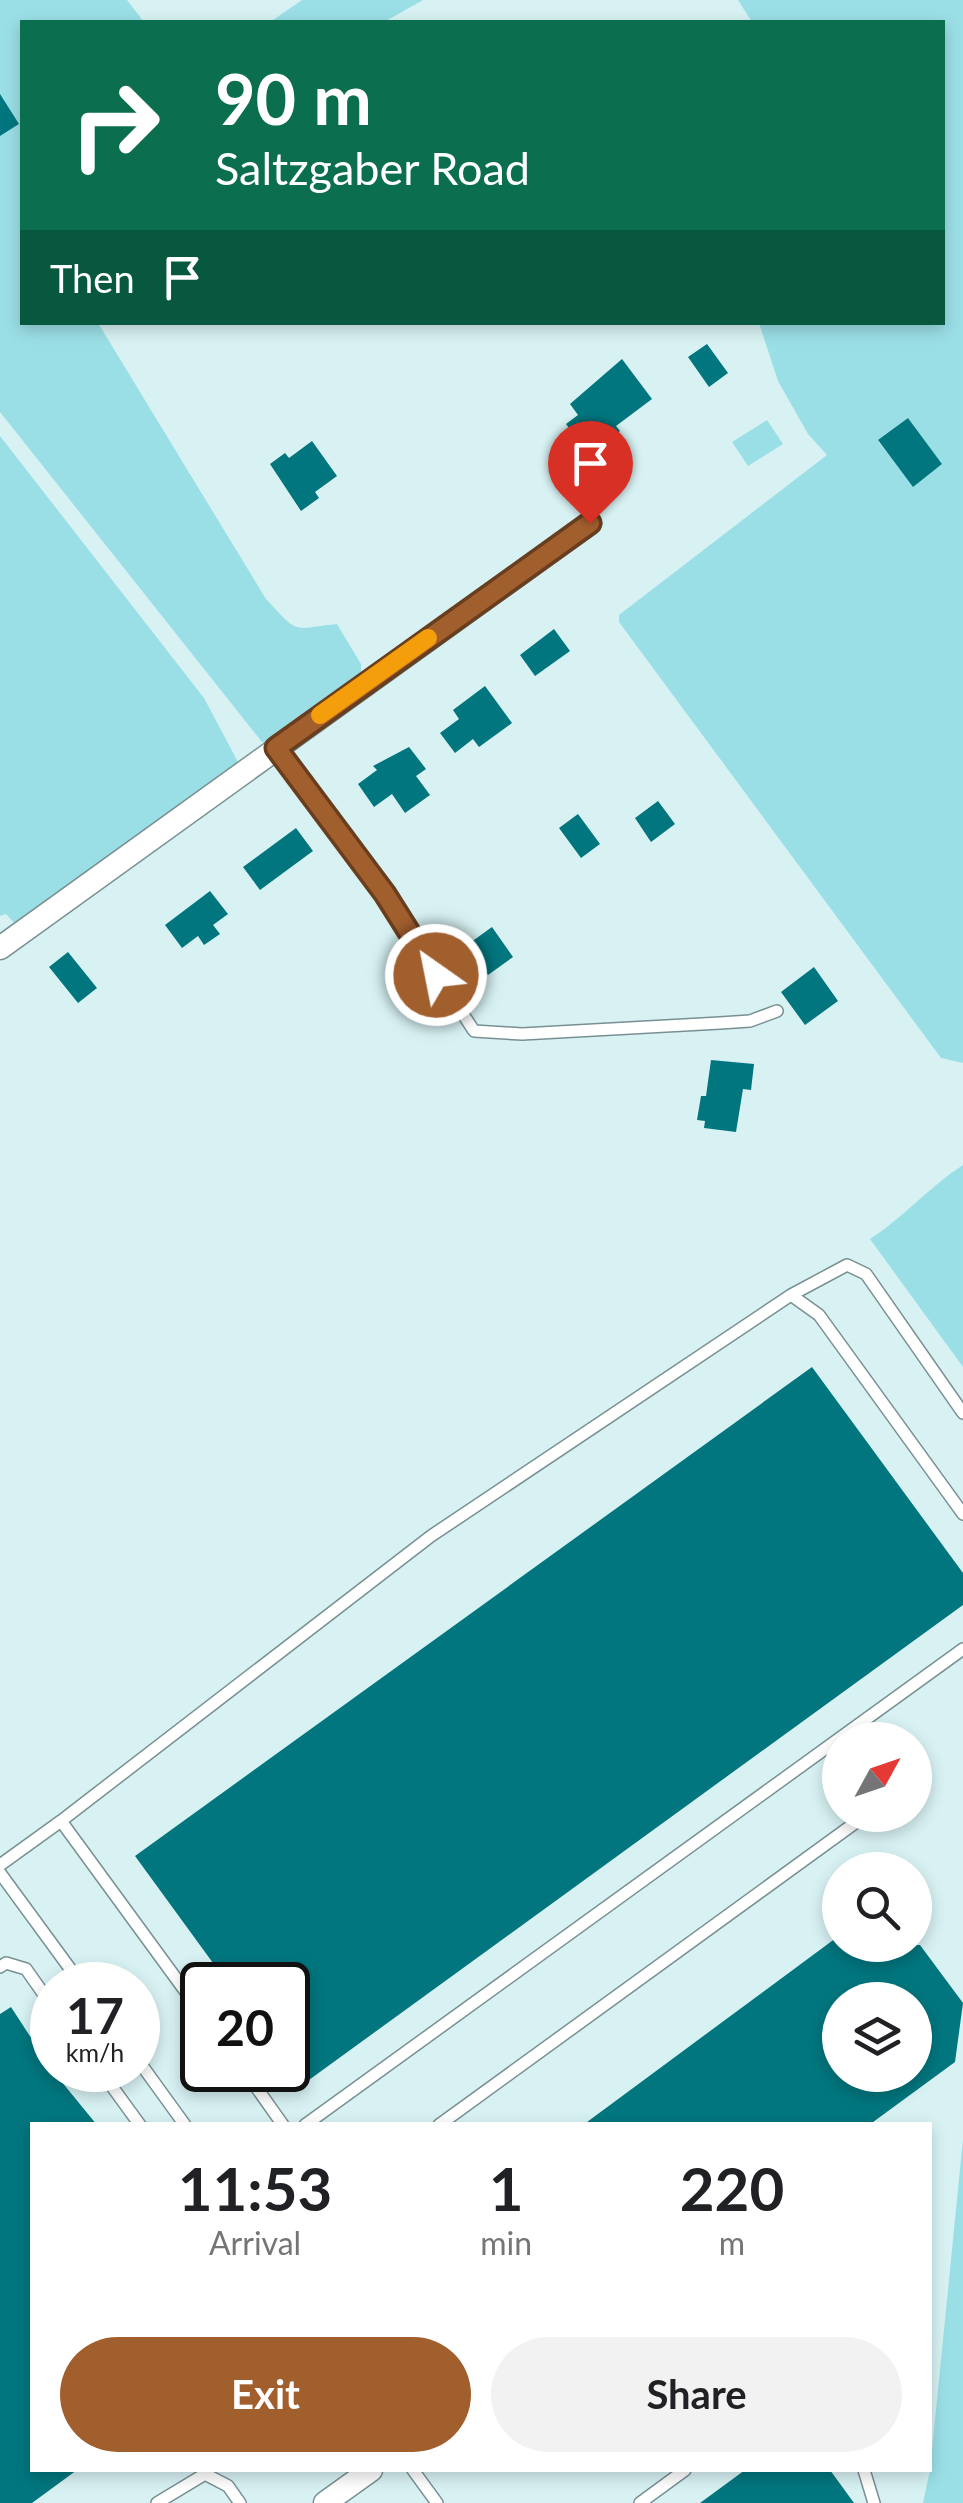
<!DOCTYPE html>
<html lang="en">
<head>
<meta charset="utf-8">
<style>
	body { margin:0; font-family:Lato,sans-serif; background:#f2f2f2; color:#202124; height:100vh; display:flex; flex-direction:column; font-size:38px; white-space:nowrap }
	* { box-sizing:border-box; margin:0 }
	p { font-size:32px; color:#757577 }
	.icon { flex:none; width:55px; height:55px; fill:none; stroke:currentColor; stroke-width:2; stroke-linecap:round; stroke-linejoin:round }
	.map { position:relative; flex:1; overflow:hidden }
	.side { position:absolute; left:30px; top:2122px; width:902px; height:350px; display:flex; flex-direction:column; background:#fff; border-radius:0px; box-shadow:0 5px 15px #0003 }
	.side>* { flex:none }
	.hud { position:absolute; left:20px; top:20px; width:925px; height:305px; border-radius:0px; box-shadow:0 5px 15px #0003; background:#0b6e4f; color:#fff; overflow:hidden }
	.needle { width:65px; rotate:50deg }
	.fabs { position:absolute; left:822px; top:1722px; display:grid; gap:20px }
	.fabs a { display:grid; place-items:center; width:110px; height:110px; border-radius:50%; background:#fff; box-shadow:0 5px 15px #0003; font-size:50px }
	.speed { position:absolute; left:30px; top:1962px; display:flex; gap:20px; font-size:50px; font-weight:700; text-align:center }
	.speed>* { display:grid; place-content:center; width:130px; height:130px; border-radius:50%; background:#fff; box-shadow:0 5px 15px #0003; line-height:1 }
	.speed small { font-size:25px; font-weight:400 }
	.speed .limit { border:5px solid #111; border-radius:15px; background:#fff; color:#111 }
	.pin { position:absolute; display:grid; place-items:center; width:85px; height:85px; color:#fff; margin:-102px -42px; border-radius:50% 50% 50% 0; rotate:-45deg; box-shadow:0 0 10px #0007 }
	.pin .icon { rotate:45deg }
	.me { position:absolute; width:110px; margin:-55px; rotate:327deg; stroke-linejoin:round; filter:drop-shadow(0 0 8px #0008) }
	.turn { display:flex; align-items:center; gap:35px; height:210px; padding:0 30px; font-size:45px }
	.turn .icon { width:130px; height:130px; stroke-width:2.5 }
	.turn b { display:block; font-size:70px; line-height:85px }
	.then { display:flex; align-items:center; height:95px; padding:0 30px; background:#0003; gap:20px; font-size:38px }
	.eta { display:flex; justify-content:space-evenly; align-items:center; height:170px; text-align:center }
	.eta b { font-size:60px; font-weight:700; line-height:70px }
	.primary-button { display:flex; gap:20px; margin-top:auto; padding:20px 30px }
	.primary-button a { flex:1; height:115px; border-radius:60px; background:#a25f2e; color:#fff; font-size:40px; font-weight:700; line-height:115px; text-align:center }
	.primary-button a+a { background:#f2f2f2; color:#202124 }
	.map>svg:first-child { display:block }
</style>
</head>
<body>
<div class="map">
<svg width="963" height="2503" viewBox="0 0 963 2503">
	<rect width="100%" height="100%" fill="#d8f2f4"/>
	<path fill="#9bdfe6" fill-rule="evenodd" d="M 0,0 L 127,0 L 144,22 L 22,22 L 22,322 L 98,323 L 266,599 C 300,635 290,629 337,624 L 361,664 L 361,675 L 271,743 L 262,742 L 0,412 L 0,136 L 19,124 L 0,100 Z
		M 302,0 L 423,0 L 384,22 L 270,22 Z
		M 738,0 L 963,0 L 963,1063 L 941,1058 L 619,622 L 619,615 L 827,455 L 808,434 L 778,381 L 759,323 L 942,322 L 942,22 L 752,22 ZM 908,418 L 942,464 L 913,486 L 878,441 Z
		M 767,420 L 783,444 L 748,466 L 732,442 Z
		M 0,436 L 204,698 L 238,762 L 234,769 L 16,925 L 6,914 L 0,916 Z
		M 963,1165 L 963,1367 L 870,1239 C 904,1217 929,1187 963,1165 Z
		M 963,2139 L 963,2503 L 923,2503 L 930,2470 Z"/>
	<path fill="#02767e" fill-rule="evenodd" d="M 0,94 L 19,124 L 0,136 Z
		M 707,344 L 728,373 L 709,387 L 688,357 Z
		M 622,359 L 652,399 L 616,426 L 620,431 L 597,448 L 592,442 L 584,448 L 566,424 L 578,415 L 570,404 Z
		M 908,418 L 942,464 L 913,487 L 878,440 Z
		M 312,441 L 337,476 L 315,492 L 319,498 L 301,511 L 270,464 L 285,453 L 289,458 Z
		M 554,629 L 570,651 L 535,676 L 520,655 Z
		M 485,686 L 512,723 L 479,747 L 473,739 L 455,753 L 440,733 L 459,719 L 453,710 Z
		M 409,747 L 426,769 L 416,776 L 430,795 L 405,813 L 392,794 L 374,807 L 358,784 L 377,770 L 373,766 Z
		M 658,801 L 675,824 L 651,842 L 635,818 Z
		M 578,814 L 600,844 L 581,858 L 559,828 Z
		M 296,828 L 313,851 L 260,890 L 243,867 Z
		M 210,891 L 228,914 L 213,925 L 220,934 L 204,945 L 198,936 L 182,948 L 165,925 Z
		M 492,927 L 513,957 L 488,975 L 467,945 Z
		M 68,952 L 97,988 L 78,1003 L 49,967 Z
		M 814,967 L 838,1001 L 805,1025 L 781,992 Z
		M 711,1060 L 754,1064 L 751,1090 L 743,1089 L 736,1132 L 704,1128 L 705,1121 L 697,1120 L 701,1096 L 706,1096 Z
		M 812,1367 L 963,1573 L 963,1605 L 302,2085 L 288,2066 L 288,1985 L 229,1985 L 135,1856 Z
		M 840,1935 L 840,1945 L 920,1945 L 963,2003 L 955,2062 L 869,2125 L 583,2125 ZM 840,2000 L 915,2000 L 915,2075 L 840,2075 Z
		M 11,2007 L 52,2070 L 97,2125 L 32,2125 L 32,2470 L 77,2470 L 32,2503 L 0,2503 L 0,2014 Z
		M 745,2470 L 830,2470 L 854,2503 L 700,2503 Z"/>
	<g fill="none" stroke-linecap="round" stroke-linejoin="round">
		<g stroke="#789092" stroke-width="14">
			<path id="service" d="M 276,747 L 385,894 L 474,1031 L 522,1034 L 720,1023 L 750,1021 L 777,1011
				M 791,1295 L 847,1265 L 866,1274 L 963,1413
				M 0,1865 L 61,1821
				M 0,1873 L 82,1985
				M 0,1967 L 6,1963 L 26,1969 L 52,2006
				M 202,2014 L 61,1821 L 431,1536 L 791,1295 L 819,1315 L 963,1514
				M 138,2060 L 185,2125
				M 100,2070 L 140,2125
				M 244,2070 L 283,2125
				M 305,2125 L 963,1649
				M 439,2125 L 866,1815
				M 413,2470 L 437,2503
				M 864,2470 L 874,2503
				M 157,2503 L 205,2474 L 228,2486 L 240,2503
				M 640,2503 L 685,2470"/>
		</g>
		<g stroke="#789092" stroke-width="25">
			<path id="minor" d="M 0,948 L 590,523
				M 325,2503 L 371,2470"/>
		</g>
		<use href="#service" stroke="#fff" stroke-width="11"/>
		<use href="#minor" stroke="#fff" stroke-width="22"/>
	</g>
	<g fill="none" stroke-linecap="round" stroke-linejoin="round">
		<g stroke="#693e1e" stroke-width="25">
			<path id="route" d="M 436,975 L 385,894 L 276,748 L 590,523"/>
		</g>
		<use href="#route" stroke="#a25f2e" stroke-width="18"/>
		<path stroke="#f59e0b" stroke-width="18" d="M 320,715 L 428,638"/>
	</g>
</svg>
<div class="fabs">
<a><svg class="needle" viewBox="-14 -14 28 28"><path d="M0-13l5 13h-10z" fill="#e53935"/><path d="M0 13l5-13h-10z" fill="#757577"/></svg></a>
<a><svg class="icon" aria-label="search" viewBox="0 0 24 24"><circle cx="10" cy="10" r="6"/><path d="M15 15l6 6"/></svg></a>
<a><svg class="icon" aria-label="layers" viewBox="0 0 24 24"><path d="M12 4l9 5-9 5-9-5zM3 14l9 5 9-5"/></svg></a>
</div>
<div class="speed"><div>17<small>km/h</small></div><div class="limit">20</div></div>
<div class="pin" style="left:590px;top:523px;background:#d93025"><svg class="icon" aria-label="arrive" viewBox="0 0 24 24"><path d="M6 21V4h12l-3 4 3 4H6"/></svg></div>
<svg class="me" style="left:436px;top:975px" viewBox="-20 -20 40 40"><circle r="17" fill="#a25f2e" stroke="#fff" stroke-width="3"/><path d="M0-11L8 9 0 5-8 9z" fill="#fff"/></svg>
<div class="hud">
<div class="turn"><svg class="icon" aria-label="right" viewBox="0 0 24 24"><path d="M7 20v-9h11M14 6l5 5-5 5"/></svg><div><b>90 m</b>Saltzgaber Road</div></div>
<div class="then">Then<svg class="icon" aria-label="arrive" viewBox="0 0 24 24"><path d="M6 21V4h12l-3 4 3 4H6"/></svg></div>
</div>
<section class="side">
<div class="eta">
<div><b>11:53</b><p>Arrival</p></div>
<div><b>1</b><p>min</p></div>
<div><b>220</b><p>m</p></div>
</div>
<div class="primary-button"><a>Exit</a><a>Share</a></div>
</section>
</div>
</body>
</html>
